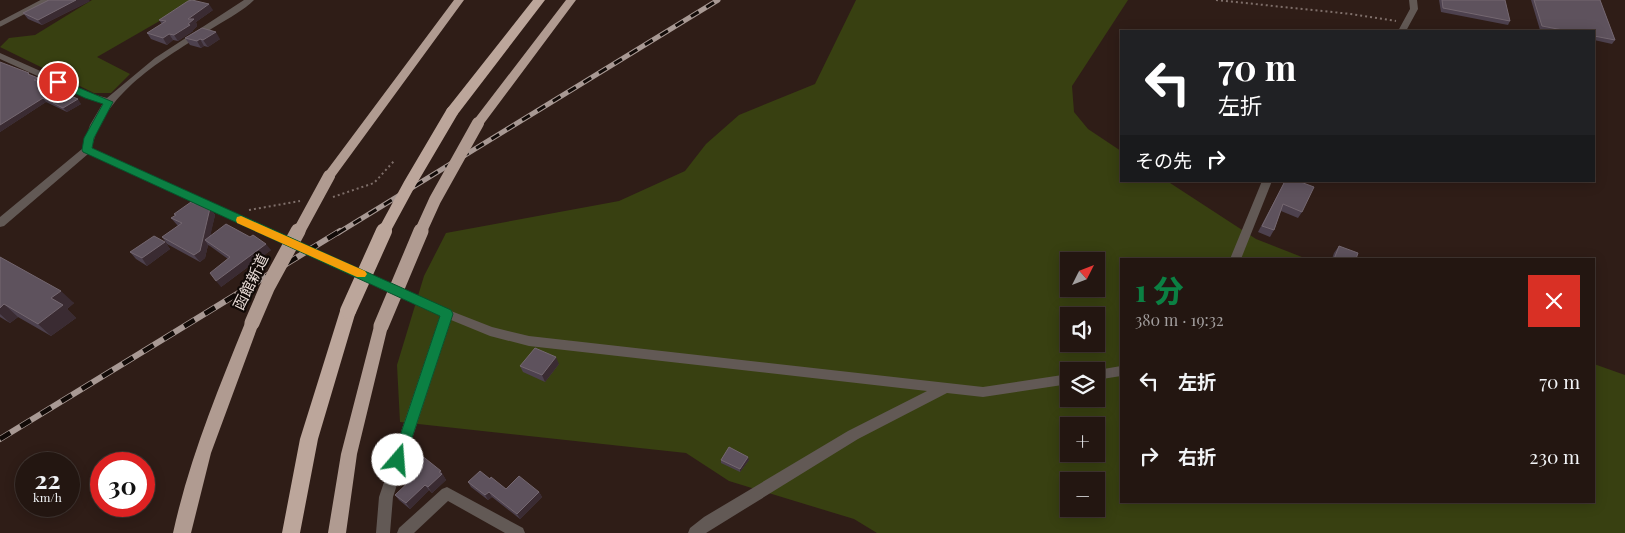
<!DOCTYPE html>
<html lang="ja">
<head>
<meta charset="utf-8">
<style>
	body { margin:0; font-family:"Playfair Display","Noto Sans JP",serif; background:#2b1f1a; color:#f1f3f6; height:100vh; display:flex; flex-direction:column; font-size:19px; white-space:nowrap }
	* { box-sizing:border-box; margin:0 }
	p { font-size:16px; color:#a39f9f }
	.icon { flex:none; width:28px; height:28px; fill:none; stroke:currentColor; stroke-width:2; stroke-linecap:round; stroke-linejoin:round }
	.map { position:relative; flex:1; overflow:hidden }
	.sheet { position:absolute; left:1120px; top:258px; width:475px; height:245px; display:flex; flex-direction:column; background:#231611; border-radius:0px; box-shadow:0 2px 12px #0003,0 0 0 1px #403531 }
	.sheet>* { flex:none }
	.hud { position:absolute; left:1120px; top:30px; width:475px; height:152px; border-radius:0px; box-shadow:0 2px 12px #0003,0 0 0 1px #403531; background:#202124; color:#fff; overflow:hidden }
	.needle { width:32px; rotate:48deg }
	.controls { position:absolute; left:1060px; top:252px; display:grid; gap:10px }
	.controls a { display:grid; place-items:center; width:45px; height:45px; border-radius:0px; background:#231611; box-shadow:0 2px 12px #0003,0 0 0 1px #403531; font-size:25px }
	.speed { position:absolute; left:15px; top:452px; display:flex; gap:10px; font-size:25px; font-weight:700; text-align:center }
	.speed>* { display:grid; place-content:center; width:65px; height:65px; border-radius:50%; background:#231611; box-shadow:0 2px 12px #0003,0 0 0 1px #403531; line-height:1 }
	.speed small { font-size:12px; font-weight:400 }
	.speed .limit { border:8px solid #d22; background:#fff; color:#111 }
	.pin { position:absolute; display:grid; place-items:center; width:42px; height:42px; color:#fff; margin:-21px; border:2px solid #fff; border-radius:50%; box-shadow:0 1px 5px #0007 }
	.me { position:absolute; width:55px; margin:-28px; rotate:18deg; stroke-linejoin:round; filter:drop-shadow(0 0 4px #0008) }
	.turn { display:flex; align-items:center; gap:18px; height:105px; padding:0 15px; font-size:22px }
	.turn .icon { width:65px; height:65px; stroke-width:2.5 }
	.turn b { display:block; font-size:35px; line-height:42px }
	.then { display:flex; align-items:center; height:48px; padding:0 15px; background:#0003; gap:10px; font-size:19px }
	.round { display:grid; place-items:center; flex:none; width:52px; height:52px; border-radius:0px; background:#2b1f1a }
	.head { display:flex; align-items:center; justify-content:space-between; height:85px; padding:0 15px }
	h1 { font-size:30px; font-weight:800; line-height:38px; color:#0b8043 }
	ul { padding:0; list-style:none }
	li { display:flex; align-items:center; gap:15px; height:75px; padding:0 15px }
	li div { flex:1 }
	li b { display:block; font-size:19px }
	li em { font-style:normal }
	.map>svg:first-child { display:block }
</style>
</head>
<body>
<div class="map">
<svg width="1625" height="533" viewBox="0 0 1625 533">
	<rect width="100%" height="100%" fill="#2f1d17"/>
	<path fill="#384011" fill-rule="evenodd" d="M 92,0 L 196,0 L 97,57 L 130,74 L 111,93 L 94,93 L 0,47 L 9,38 L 35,35 Z
		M 856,0 L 1128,0 L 1072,86 L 1074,112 L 1088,129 L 1121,151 L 1121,181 L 1167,181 L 1256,239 L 1307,259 L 1121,259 L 1121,501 L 1594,501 L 1594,364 L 1625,375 L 1625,533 L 877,533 L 854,519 L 729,481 L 686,453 L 400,422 L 397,365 L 424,276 L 446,233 L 619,201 L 685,171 L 706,144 L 739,115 L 815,84 ZM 1069,261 L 1096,261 L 1096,289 L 1069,289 ZM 1069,316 L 1096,316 L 1096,344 L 1069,344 ZM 1069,371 L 1096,371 L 1096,399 L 1069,399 ZM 1069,426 L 1096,426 L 1096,454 L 1069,454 ZM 1069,481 L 1096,481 L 1096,509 L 1069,509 Z"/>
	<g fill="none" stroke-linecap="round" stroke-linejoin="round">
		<path stroke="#7f6f6a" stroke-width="2" stroke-dasharray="2 3" stroke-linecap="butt" d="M 1216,0 L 1351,14 L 1396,21
			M 333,197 L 374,183 L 394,161
			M 249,210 L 300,201"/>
		<path stroke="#625955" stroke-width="5" d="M 0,24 L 46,0"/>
		<path fill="#625955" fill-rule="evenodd" d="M 244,0 L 254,0 C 244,10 229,18 216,26 C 169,56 105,89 92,148 L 451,311 L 492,327 L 529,336 L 983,387 L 1069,374 L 1069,384 L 983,397 L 947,393 L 858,439 L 706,533 L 688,533 L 690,528 L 704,517 L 848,431 L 927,391 L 529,346 L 490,336 L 451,320 L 393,497 L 390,533 L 376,533 L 379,497 L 440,316 L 88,154 L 4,226 L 0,227 L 0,217 L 82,149 L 90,125 L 103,103 L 86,98 L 0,59 L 0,53 L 92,94 L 107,98 L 155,58 Z
			M 1409,0 L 1417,0 L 1418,9 L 1406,31 L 1398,31 L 1410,9 Z
			M 1262,181 L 1272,181 L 1241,259 L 1230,259 Z
			M 1121,366 L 1121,376 L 1096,380 L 1096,371 L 1092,371 Z
			M 447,487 L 523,528 L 525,533 L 505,533 L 448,501 L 414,533 L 397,533 L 399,528 L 442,489 Z"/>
		<path fill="#b09b91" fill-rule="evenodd" d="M 454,0 L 464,0 L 333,179 L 325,179 L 323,176 L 325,173 Z
			M 566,0 L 576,0 L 482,126 L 474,126 L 472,123 L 474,120 Z
			M 252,317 L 257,319 L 259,323 L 211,453 L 191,533 L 173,533 C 189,460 217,392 245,323 L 247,319 Z
			M 381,320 L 386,322 L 388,326 L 357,454 L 346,533 L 328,533 L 341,454 L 374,326 L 376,322 Z"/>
		<path fill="#bca69b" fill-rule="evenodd" d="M 533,0 L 545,0 L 457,115 L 447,115 L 446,112 L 447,109 Z
			M 348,305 L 354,307 L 356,311 L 318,439 L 300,533 L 282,533 L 300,439 L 340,311 L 342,307 Z"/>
		<g stroke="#a89994" stroke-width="5">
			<path id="rail-far1" d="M 338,233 L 718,0"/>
		</g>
		<g stroke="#a89994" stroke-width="6">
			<path id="rail" d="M 0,439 L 340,231"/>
		</g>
		<use href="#rail-far1" stroke="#110a07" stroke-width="3" stroke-dasharray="9" stroke-linecap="butt"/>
		<use href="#rail" stroke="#110a07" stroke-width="4.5" stroke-dasharray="12" stroke-linecap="butt"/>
		<path stroke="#b09b91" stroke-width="12" d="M 298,233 L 329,176
			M 420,233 L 435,200 L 478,123"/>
		<path stroke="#b09b91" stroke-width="15" d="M 252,323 L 267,288 L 298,231
			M 381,326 L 421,231"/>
		<path stroke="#bca69b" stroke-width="12" d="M 383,233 L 409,185 L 452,112"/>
		<path stroke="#bca69b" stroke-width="16" d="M 348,311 L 384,231"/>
	</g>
	<path fill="#4d414e" d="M 1439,0 L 1505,0 L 1510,21 L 1508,25 L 1441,12 Z
		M 1531,0 L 1600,0 L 1615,40 L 1612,44 L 1594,40 L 1594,31 L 1547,31 L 1540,30 Z
		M 90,1 L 42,25 L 28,19 L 23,13 Z
		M 213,10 L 196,22 L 197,26 L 193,30 L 193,31 L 178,41 L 173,40 L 167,45 L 151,39 L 147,33 L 162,24 L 159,20 Z
		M 185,38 L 220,39 L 208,47 L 204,46 L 201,48 L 190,45 Z
		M 0,62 L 38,78 L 41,82 L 47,84 L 49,87 L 81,104 L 67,112 L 46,102 L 0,132 Z
		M 1285,181 L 1302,212 L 1298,218 L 1281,211 L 1274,230 L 1270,237 L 1258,232 Z
		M 195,204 L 210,208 L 215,215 L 210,235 L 271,250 L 221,287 L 228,259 L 210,246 L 208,245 L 205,258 L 200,262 L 167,244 L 162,237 L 178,226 L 171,218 L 175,216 L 174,214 Z
		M 165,242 L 170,249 L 147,266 L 136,259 L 130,252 Z
		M 1339,246 L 1356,259 L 1332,259 L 1334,253 Z
		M 0,257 L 74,303 L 67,309 L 76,318 L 51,336 L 18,317 L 10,323 L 0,317 Z
		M 559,364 L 545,382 L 523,372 L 520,366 Z
		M 721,460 L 749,460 L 740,472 L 721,463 Z
		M 406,468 L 444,476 L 444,477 L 446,480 L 432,493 L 429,490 L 410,509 L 399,500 L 395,495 L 414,477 L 410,474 Z
		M 468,482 L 506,489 L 539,492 L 542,497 L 520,519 L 492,497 L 488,500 L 471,487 Z"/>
	<path fill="#3a2b32" d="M 76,0 L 89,0 L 90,1 L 42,25 L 38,20 Z
		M 209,4 L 213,10 L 196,22 L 197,26 L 193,30 L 193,31 L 178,41 L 174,35 L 188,19 Z
		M 216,32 L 220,39 L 208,47 L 203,40 Z
		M 169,34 L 173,40 L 167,45 L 163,38 Z
		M 200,39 L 204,46 L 201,48 L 197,41 Z
		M 43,98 L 46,102 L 0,132 L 0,125 Z
		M 78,99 L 81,104 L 67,112 L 63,108 Z
		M 210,208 L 215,215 L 209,242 L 205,240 L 208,245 L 205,258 L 200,262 L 194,255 Z
		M 165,242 L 170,249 L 147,266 L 142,258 Z
		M 266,244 L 271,250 L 221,287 L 216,281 Z
		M 61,291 L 74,303 L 67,309 L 76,318 L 51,336 L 38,324 L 51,298 Z
		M 4,304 L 18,317 L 10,323 L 0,314 L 0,308 Z
		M 556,357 L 559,364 L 545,382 L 542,375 Z
		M 748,457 L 749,460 L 740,472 L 740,469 Z
		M 441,471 L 446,480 L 432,493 L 428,487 Z
		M 425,485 L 429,490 L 410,509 L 406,503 Z
		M 489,492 L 492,497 L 488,500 L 485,495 Z
		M 539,492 L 542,497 L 520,519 L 517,514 Z"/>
	<path fill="#5e525d" stroke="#746770" d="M 49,0 L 76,0 L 38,20 L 23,13 Z
		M 192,0 L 209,4 L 188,19 L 194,19 L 188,24 L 190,25 L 174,35 L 169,34 L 163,38 L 147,33 L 166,21 L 159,20 L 188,1 Z
		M 1442,0 L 1505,0 L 1510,21 L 1443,8 Z
		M 1534,0 L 1600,0 L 1615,40 L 1594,36 L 1594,31 L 1568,31 L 1542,26 Z
		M 202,28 L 216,32 L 203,40 L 200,39 L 197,41 L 185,38 Z
		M 0,62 L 29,73 L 28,74 L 38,78 L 34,80 L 47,84 L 45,85 L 78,99 L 63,108 L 43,98 L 0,125 Z
		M 1285,181 L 1298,181 L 1314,187 L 1302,212 L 1283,204 L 1274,230 L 1262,226 Z
		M 191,202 L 195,204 L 198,202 L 210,208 L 200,251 L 194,255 L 162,237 L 182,223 L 171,218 L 176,215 L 174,214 Z
		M 226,224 L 250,237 L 253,235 L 266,244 L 216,281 L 210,273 L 230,257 L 205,240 Z
		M 154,236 L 165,242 L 142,258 L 130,252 Z
		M 1339,246 L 1358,253 L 1356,259 L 1334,259 Z
		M 0,257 L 61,291 L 51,298 L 63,305 L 38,324 L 4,304 L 0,308 Z
		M 535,348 L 556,357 L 542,375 L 520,366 Z
		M 729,447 L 748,457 L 740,469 L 721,460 Z
		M 421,455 L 441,471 L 439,472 L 442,474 L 428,487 L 425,485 L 406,503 L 395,495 L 415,476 L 406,468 Z
		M 480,471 L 490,479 L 491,477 L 506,489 L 519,476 L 539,492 L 517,514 L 489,492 L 485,495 L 468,482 Z"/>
	<path fill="#0b8043" stroke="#07532c" d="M 58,79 L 113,102 L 94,138 L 92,148 L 451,310 L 453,314 L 403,465 L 398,467 L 394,465 L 392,460 L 440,316 L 83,152 L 82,150 L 84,138 L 103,104 L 85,98 L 55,84 L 53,82 Z"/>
	<path fill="#f59e0b" d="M 241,216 L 365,271 L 367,274 L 365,277 L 357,277 L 237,223 L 236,220 L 237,217 Z"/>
	<g text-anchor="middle" stroke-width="4.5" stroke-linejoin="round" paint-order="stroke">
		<g font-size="15" fill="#eaddd8" stroke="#110a07">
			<text transform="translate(251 282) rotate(-64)" y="5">函館新道</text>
		</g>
	</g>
</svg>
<div class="controls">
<a><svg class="needle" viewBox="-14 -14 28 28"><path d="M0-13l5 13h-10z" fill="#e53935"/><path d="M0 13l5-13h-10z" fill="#a39f9f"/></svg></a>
<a><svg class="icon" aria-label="sound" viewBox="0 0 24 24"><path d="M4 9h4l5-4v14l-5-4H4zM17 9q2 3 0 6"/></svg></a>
<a><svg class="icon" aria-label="layers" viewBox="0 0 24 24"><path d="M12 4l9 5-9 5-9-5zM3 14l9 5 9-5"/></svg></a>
<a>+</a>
<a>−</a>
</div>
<div class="speed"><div>22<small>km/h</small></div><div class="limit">30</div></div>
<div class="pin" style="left:58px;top:82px;background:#d93025"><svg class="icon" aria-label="arrive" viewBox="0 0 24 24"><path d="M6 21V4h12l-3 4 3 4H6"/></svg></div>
<svg class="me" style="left:398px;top:460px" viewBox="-20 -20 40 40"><circle r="19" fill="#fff"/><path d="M0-13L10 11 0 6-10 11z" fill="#0b8043"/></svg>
<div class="hud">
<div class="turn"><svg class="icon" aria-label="left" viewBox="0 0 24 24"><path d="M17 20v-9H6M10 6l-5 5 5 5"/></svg><div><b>70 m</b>左折</div></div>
<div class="then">その先<svg class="icon" aria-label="right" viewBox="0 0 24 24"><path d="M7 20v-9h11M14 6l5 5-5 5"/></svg></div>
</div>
<section class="sheet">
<div class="head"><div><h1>1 分</h1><p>380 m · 19:32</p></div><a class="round" style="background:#d93025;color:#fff"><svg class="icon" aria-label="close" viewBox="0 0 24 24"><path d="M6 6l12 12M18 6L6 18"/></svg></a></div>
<ul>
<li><svg class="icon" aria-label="left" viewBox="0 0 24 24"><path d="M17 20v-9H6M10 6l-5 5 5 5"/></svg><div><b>左折</b></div><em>70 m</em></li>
<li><svg class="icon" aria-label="right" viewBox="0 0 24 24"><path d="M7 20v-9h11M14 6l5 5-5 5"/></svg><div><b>右折</b></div><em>230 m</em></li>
</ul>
</section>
</div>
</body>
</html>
